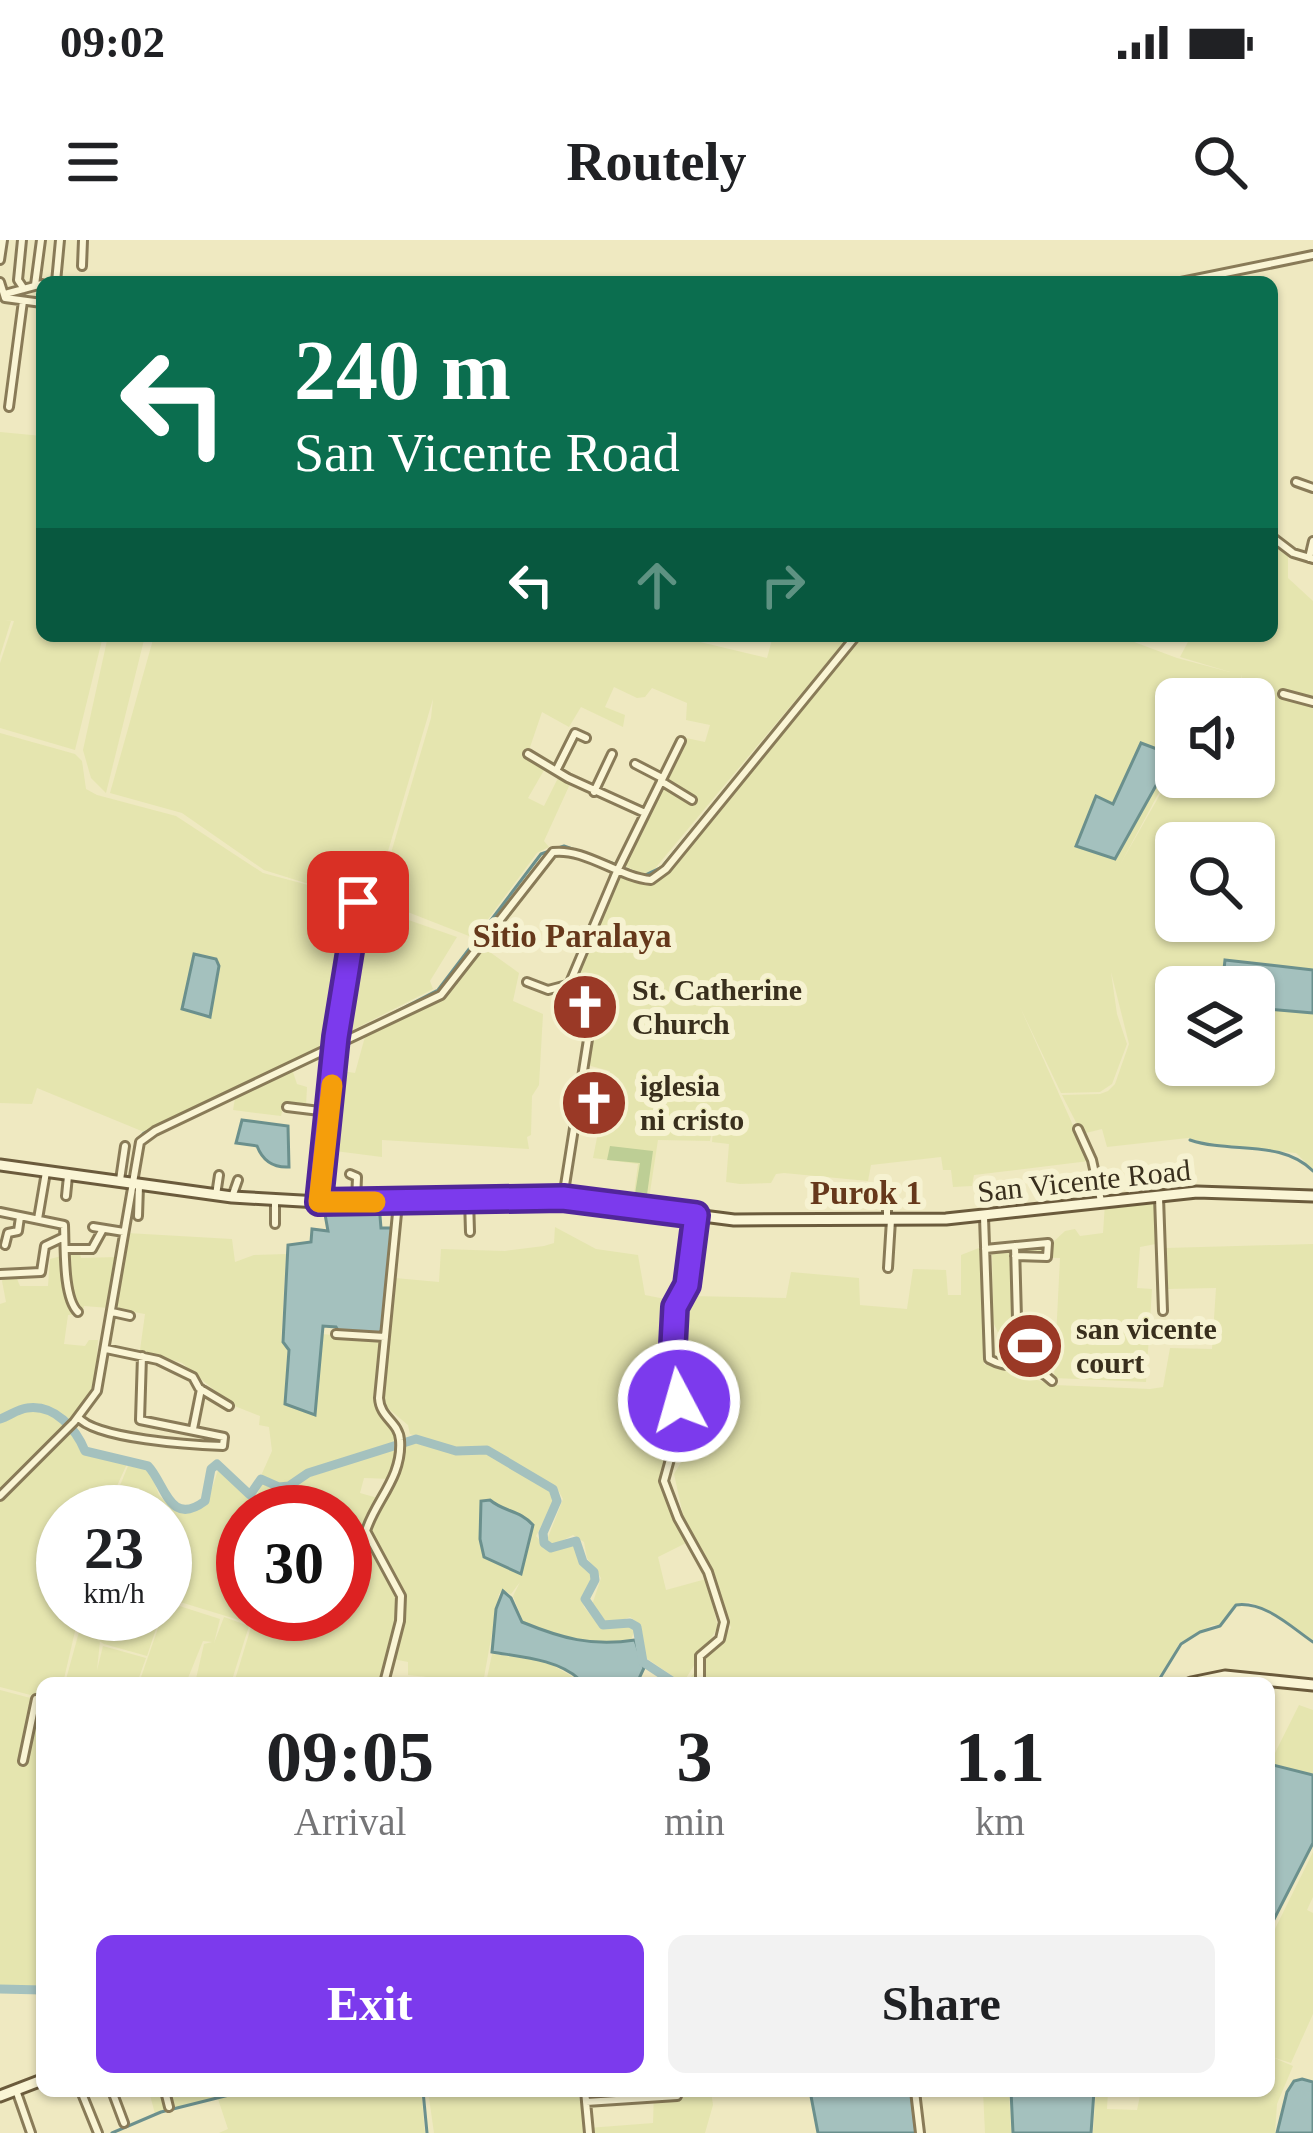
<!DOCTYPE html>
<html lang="en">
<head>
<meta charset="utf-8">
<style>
	body { margin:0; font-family:Georgia,serif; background:#f2f2f2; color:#202124; height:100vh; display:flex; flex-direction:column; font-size:45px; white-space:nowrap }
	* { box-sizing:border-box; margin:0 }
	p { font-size:39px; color:#757577 }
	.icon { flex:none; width:66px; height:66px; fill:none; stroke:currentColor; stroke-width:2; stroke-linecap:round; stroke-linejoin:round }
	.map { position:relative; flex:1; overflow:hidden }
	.panel { position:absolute; left:36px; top:1437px; width:1239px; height:420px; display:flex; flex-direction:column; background:#fff; border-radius:18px; box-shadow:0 3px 9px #0004 }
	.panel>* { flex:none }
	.guide { position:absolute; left:36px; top:36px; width:1242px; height:366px; border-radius:18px; box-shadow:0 3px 9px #0004; background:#0b6e4f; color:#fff; overflow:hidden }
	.fabs { position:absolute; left:1155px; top:438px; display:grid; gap:24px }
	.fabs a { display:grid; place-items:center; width:120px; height:120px; border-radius:18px; background:#fff; box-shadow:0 3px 9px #0004; font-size:60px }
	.speed { position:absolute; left:36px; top:1245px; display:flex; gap:24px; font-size:60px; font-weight:700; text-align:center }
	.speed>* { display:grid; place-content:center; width:156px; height:156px; border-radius:50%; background:#fff; box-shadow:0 3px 9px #0004; line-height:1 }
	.speed small { font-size:30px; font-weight:400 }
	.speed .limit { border:18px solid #d22; background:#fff; color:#111 }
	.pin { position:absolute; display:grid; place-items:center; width:102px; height:102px; color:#fff; margin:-51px; border-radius:24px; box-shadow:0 6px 18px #0006 }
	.me { position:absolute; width:132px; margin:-66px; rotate:354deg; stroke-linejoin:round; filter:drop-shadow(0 0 9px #0008) }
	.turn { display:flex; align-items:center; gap:42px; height:252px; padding:0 60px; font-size:54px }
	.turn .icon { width:156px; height:156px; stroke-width:2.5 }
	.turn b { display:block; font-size:84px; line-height:102px }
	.lanes { display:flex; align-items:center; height:114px; padding:0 60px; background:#0003; justify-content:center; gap:60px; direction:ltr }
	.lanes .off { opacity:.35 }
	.eta { display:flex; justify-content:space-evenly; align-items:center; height:204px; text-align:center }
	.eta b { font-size:72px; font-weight:600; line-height:84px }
	.cta { display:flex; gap:24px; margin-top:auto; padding:24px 60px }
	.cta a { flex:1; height:138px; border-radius:18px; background:#7c3aed; color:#fff; font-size:48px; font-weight:600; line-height:138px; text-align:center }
	.cta a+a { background:#f2f2f2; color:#202124 }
	.status { display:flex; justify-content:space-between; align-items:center; height:84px; padding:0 60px; background:#fff; direction:ltr }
	.status svg { height:33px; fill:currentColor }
	header { display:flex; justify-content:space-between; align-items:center; height:156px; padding:0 60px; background:#fff; font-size:54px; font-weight:600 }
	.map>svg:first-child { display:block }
</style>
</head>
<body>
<div class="status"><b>09:02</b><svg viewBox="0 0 49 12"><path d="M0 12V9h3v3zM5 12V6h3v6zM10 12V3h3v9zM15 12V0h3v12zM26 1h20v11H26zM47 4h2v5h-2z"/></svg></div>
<header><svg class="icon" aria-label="menu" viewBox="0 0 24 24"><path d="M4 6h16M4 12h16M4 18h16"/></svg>Routely<svg class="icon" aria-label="search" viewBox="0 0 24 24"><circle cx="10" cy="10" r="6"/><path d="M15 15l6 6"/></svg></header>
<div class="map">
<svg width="1313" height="1893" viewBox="0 0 1313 1893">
	<rect width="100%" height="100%" fill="#efe9c1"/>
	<path fill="#e5e5af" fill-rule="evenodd" d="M 0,192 L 42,196 L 42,396 L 103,396 L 75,510 L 0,488 L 0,423 L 14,381 L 4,380 L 11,381 L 0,416 Z
		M 1272,299 L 1288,312 L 1288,338 L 1313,361 L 1313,930 L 1296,913 L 1215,905 L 1188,898 L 1107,907 L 1102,889 L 1082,894 L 1062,855 L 1100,854 L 1108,851 L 1115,844 L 1129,804 L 1111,732 L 1117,774 L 1127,804 L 1112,844 L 1100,852 L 1061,853 L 1020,767 L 1089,921 L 974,935 L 972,946 L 953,947 L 951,930 L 943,930 L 941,917 L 871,925 L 868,941 L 784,933 L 776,934 L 771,943 L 740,944 L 726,942 L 729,904 L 712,902 L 714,880 L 710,901 L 658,900 L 648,965 L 633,961 L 638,924 L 593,918 L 610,831 L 587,825 L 598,754 L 573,740 L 618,634 L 651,641 L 667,629 L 816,445 L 861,396 L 1118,396 L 1177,418 L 1230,432 L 1180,417 L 1191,396 L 1272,396 ZM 1242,434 L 1239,459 L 1254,459 L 1254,537 L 1218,537 L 1216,542 L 1216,537 L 1176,537 L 1175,528 L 1121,623 L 1176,521 L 1176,459 L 1236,459 ZM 1176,603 L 1254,603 L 1254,681 L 1176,681 ZM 1176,747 L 1254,747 L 1254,825 L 1176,825 Z
		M 108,396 L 145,396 L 106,553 L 91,538 L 83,510 Z
		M 154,396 L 675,396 L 767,418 L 773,396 L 849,396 L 652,632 L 642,634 L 623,625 L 686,498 L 705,502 L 710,485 L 686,480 L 687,463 L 652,448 L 645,457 L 637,458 L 614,447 L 605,467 L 625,475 L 623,487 L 581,467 L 569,487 L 542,472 L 527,516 L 547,525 L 528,558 L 544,566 L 558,538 L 570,544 L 544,601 L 549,607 L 537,613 L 474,698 L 377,660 L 431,478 L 433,459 L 373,662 L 359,658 L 337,801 L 144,892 L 37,848 L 32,864 L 0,863 L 0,493 L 75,514 L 82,521 L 86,549 L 97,555 L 176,576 L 263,633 L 331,651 L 264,630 L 182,573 L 110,553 Z
		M 360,663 L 457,697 L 430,741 L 433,749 L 339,797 Z
		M 480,705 L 519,733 L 513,761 L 543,774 L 539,845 L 532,856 L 531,895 L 527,897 L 529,909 L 382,900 L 382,917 L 327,910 L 336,830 L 355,833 L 366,793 L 441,755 Z
		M 292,829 L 297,844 L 307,847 L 306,866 L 284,864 L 281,876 L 233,870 L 235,858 Z
		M 1160,956 L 1161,1003 L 1140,1007 L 1137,1048 L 1152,1049 L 1146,1142 L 1054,1138 L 1060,1018 L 1017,1017 L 1018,1116 L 1004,1105 L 993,1082 L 992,1011 L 1052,1003 L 1065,991 L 1075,989 L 1080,996 L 1103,993 L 1105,963 Z
		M 555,987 L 596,1009 L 638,1015 L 645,1055 L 670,1060 L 668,1113 L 676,1130 L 675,1162 L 667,1165 L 669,1183 L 674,1184 L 674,1198 L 670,1216 L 660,1231 L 686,1303 L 658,1317 L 666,1350 L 706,1339 L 718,1387 L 683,1443 L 646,1418 L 641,1385 L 630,1377 L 614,1383 L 606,1381 L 592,1365 L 601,1338 L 587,1318 L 584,1302 L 573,1295 L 554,1305 L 547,1300 L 563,1259 L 557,1248 L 490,1207 L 456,1210 L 410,1194 L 408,1185 L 384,1165 L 395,1038 L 439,1042 L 441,1009 L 505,1011 L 544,1006 L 554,1003 Z
		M 127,993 L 232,999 L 235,1022 L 254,1015 L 286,1014 L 281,1101 L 288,1105 L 284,1164 L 316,1175 L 321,1094 L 384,1099 L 377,1166 L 398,1199 L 383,1209 L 299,1236 L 289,1246 L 279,1246 L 260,1238 L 272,1211 L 269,1187 L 259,1185 L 260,1176 L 232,1165 L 182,1123 L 140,1110 L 145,1074 L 116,1069 Z
		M 1313,1004 L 1313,1400 L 1272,1373 L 1249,1362 L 1237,1364 L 1220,1385 L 1212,1385 L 1179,1403 L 1170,1423 L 1153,1443 L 686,1443 L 731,1388 L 710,1326 L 683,1275 L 674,1234 L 683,1219 L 680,1104 L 683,1061 L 690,1056 L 786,1058 L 791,1032 L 859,1038 L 860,1065 L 907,1069 L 913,1029 L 946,1030 L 948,1055 L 961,1055 L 961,1015 L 984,1006 L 984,1124 L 1054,1145 L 1150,1149 L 1163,1147 L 1170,1108 L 1212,1109 L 1216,1048 L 1167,1049 L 1166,1008 Z
		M 67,1012 L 80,1013 L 81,1018 L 117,1017 L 109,1068 L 84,1066 L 83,1072 L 76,1069 L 69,1052 L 71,1026 Z
		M 65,1015 L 69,1065 L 81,1074 L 68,1075 L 64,1104 L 85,1106 L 89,1100 L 98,1100 L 97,1116 L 101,1118 L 96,1146 L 69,1180 L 32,1166 L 0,1178 L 0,1064 L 6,1062 L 2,1041 L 5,1035 L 15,1034 L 20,1046 L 48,1046 L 50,1019 Z
		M 29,1169 L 41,1169 L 67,1182 L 0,1250 L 0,1180 Z
		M 70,1187 L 83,1213 L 127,1224 L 105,1272 L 63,1272 L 63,1374 L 79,1374 L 63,1443 L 42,1443 L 42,1458 L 0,1447 L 0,1258 Z
		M 418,1200 L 456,1213 L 487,1212 L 551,1249 L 554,1261 L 536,1296 L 550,1311 L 575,1303 L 580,1324 L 592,1333 L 592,1339 L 582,1358 L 584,1367 L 601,1387 L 630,1386 L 635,1389 L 631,1400 L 602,1404 L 564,1398 L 523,1381 L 513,1356 L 520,1342 L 511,1354 L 502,1350 L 499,1354 L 483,1443 L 408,1435 L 408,1422 L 393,1419 L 402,1356 L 399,1344 L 368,1291 L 395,1246 L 405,1204 Z
		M 399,1206 L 391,1239 L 364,1238 L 360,1253 L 381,1259 L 362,1290 L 394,1344 L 398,1379 L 381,1443 L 234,1443 L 252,1384 L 167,1358 L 165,1362 L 165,1272 L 109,1272 L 128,1226 L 146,1229 L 151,1234 L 159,1255 L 169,1266 L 193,1272 L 207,1264 L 218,1230 L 248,1259 L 257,1255 L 263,1242 L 277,1250 L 291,1250 L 301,1240 ZM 243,1272 L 345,1272 L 345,1374 L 243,1374 Z
		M 167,1362 L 220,1379 L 214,1403 L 224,1377 L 249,1386 L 231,1443 L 195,1443 L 204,1404 L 212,1402 L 203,1401 L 186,1443 L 139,1443 Z
		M 82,1374 L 161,1374 L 147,1416 L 104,1404 L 79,1389 Z
		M 79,1392 L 100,1401 L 97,1430 L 103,1406 L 146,1418 L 137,1443 L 65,1443 Z
		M 492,1414 L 547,1422 L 578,1440 L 591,1443 L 486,1443 Z
		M 0,1450 L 42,1461 L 38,1524 L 42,1525 L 42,1748 L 0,1747 Z
		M 1299,1465 L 1313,1470 L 1313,1534 L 1270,1523 Z
		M 1313,1612 L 1313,1657 L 1307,1670 L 1313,1673 L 1313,1774 L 1291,1823 L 1272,1817 L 1293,1826 L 1277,1864 L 1275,1893 L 1093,1893 L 1096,1851 L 1108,1851 L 1107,1869 L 1137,1870 L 1141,1851 L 1269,1851 L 1269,1701 Z
		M 149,1851 L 243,1851 L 155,1874 Z
		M 251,1851 L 421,1851 L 425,1893 L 219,1893 L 228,1889 L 218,1859 Z
		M 428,1851 L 577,1851 L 588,1888 L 653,1883 L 654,1851 L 711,1851 L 713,1865 L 705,1893 L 434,1893 Z
		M 983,1851 L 1009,1851 L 1011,1893 L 985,1893 Z"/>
	<path fill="#bdce95" d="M 610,906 L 653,911 L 646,962 L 634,960 L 640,923 L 607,920 Z"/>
	<path fill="#a4c1be" stroke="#6b908d" stroke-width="3" d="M 1141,503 L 1173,515 L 1115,619 L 1076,606 L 1096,556 L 1113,564 Z
		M 194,714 L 216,719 L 219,726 L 210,777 L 182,769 Z
		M 1225,720 L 1313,730 L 1313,773 L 1254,768 L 1254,747 L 1222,747 Z
		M 242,880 L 288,886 L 289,927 C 271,928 262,919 257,906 L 236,903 Z
		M 323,963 L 379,964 L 381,988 L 395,988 L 385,1095 L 339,1092 L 336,1087 L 323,1086 L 315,1175 L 285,1164 L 289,1110 L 283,1102 L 288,1005 L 311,1002 L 312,989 L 328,991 Z
		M 490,1260 C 504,1272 520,1270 533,1285 L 521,1334 L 484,1317 L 480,1299 L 481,1261 Z
		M 503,1351 L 511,1358 L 522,1382 C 561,1398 592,1407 635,1400 L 644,1428 L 637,1443 L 579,1439 C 557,1419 521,1417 492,1412 L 496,1369 Z
		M 1269,1524 L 1313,1535 L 1313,1603 L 1269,1689 Z
		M 1302,1839 L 1313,1842 L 1313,1893 L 1277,1893 L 1287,1852 L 1294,1841 Z
		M 810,1851 L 911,1851 L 916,1893 L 818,1893 Z
		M 1011,1851 L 1094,1851 L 1091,1893 L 1013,1893 Z"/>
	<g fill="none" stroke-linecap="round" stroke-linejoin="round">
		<path stroke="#6b908d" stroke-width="3" d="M 1238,27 L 1313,11
			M 1170,42 L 1182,39
			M 623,628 L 643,636 L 662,627 L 852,396
			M 361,790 L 438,750 L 541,614 L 564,606 L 617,625
			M 1190,900 C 1232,914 1281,899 1313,931
			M 130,939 L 136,902 L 144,893 L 220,857
			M 122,986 L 128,948
			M 55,1197 L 73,1178
			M 1157,1443 L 1181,1404 L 1200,1392 L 1220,1386 L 1236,1365 C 1265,1361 1291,1387 1313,1402
			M 423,1851 L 427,1893
			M 112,1893 L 161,1872 L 245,1851"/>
		<path stroke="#a4c1be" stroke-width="9" d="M 0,1179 C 9,1176 18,1169 27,1168 C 55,1164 76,1189 85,1211 L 148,1226 C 165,1243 169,1288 205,1261 L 211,1229 L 217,1224 L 250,1255 L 261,1239 L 279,1247 L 289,1246 L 308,1233 L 416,1199 L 456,1211 L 487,1210 L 553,1249 L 557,1261 L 543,1293 L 544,1303 L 551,1308 L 576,1301 L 583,1322 L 594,1332 L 595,1340 L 585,1359 L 603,1385 L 630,1383 L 637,1387 L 643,1422 L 675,1443
			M 0,1749 L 42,1750"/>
		<g stroke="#897b58" stroke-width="12">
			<path id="street" d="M 22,0 L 18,40 L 24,49
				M 0,20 L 3,0
				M 82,26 L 83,0
				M 0,42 L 5,58 L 42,63
				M 56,42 L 60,0
				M 1181,42 L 1313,15
				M 35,45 L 41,0
				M 5,54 L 42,44
				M 9,167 L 23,61
				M 1296,242 L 1313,248
				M 1272,297 L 1293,313 L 1313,319
				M 1309,318 L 1313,301
				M 1283,454 L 1313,462
				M 528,514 L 568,538 L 645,573
				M 635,524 L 662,538
				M 557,529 L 575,493 L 586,498
				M 661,541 L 692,560
				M 594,552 L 612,514
				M 527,742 L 548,750 L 571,744
				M 287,867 L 328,872
				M 1078,889 L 1092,920 L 1101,961
				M 350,934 L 357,937 L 356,962
				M 120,940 L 125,906
				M 887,949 L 887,980
				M 216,955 L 219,935
				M 66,956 L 68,936
				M 232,957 L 238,940
				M 1159,957 L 1163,1071
				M 563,958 L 595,755 L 572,747 L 571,740 L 618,629 L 681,501
				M 469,959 L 470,992
				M 319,962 L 336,797 L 359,659
				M 0,972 L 64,985 C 65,1008 63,1058 78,1072
				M 696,975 L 687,1045 L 675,1067 L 673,1105 L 680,1132 L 678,1190 L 664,1241 L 678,1278 L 708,1332 L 724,1382 L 720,1399 L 700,1416 L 700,1443
				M 138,976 L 139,946
				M 984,977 L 989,1119 C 1014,1133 1023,1115 1052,1141
				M 38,979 L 46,932
				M 275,984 L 275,960
				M 93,987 L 124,992
				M 5,1005 L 8,993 L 18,991 L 20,977
				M 1015,1006 L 1018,1115
				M 65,1009 L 92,1009 L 103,989
				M 985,1009 L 1048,1003 L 1047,1017 L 1015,1016
				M 888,1028 L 891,980
				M 0,1034 L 41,1032 L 45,1006 L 64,997
				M 112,1072 L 130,1076
				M 336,1094 L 385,1097
				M 106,1109 L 158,1120 L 193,1137 L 199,1148 L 229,1166
				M 78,1177 C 95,1199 193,1205 223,1206 L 224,1197 L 140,1180 L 142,1116
				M 193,1189 L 201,1149
				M 0,1256 L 74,1182 L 97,1151 L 140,902 L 155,891 L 441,755 L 553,612 C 585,608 618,637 651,640 L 666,629 L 856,396
				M 384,1443 L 400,1381 L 401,1356 L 366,1291 C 375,1261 403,1237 400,1200 C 399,1182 380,1178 379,1158 L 398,963
				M 23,1521 L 36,1459
				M 16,1850 L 31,1893
				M 81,1851 L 98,1893
				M 112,1851 L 124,1883
				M 165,1851 L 169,1867
				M 585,1851 L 589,1893
				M 915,1851 L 920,1893
				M 586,1862 L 677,1856"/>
		</g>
		<g stroke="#6b5b3c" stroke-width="15">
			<path id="secondary" d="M 0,925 L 232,957 L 319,962 L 563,958 L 734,980 L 946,979 L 1197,952 L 1313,956
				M 1191,1443 L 1225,1436 L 1313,1445
				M 0,1856 L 42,1840"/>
		</g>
		<use href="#street" stroke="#faf5d5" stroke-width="6"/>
		<use href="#secondary" stroke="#faf5d5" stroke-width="9"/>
	</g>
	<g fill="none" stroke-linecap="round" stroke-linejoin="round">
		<g stroke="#51269a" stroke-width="30">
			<path id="route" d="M 358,662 L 336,797 L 319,962 L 563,958 L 696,975 L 687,1045 L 675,1067 L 673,1105 L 679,1124 L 679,1161"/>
		</g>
		<use href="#route" stroke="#7c3aed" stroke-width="21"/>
		<path stroke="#f59e0b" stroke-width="21" d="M 332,845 L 319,962 L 375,962"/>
	</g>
	<defs>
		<g id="church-disc" transform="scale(3.45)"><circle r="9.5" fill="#9a3926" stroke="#f6f2d1"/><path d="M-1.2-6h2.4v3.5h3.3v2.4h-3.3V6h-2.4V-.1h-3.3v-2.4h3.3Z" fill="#fff"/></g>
		<g id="stadium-disc" transform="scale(3.45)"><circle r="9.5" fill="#9a3926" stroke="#f6f2d1"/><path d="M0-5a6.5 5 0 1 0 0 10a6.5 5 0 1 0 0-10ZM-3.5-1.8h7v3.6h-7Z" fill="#fff"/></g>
	</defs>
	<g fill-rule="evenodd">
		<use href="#church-disc" x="585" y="767"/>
		<use href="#church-disc" x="594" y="863"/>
		<use href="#stadium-disc" x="1030" y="1106"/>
	</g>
	<g text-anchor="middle" stroke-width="12" stroke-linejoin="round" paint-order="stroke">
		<g font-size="30" font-weight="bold" fill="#392f1d" stroke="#f6f2d1" text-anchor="start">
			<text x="632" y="760">St. Catherine<tspan x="632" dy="34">Church</tspan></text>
			<text x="640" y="856">iglesia<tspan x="640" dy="34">ni cristo</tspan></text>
			<text x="1076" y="1099">san vicente<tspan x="1076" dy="34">court</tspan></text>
		</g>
		<g font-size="30" fill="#392f1d" stroke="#f6f2d1">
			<text transform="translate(1084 941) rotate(-6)" y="10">San Vicente Road</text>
		</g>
		<g font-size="33" font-weight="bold" fill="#66381b" stroke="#f6f2d1">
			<text x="572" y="707">Sitio Paralaya</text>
			<text x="866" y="964">Purok 1</text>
		</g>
	</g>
</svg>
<div class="fabs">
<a><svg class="icon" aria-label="sound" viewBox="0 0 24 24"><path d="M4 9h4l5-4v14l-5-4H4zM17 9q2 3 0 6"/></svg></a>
<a><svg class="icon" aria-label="search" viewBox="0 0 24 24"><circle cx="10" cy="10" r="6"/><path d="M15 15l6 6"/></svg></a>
<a><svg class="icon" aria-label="layers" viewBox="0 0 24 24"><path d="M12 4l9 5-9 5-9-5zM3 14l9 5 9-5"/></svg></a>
</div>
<div class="speed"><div>23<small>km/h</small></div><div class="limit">30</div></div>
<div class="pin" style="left:358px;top:662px;background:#d93025"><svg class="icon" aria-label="arrive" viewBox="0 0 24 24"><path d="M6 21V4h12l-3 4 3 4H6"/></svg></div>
<svg class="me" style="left:679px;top:1161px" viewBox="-20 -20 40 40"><circle r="17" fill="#7c3aed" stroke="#fff" stroke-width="3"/><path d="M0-11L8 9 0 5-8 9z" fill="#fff"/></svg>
<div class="guide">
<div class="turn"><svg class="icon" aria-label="left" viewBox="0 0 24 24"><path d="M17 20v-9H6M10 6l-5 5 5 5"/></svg><div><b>240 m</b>San Vicente Road</div></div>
<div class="lanes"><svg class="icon" aria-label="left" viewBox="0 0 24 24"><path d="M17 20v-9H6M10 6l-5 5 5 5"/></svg><svg class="icon off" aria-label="ahead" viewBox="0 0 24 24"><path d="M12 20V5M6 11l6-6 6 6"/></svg><svg class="icon off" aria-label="right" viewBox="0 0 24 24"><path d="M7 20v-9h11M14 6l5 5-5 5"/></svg></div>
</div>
<section class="panel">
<div class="eta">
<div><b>09:05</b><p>Arrival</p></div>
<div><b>3</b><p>min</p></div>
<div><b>1.1</b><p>km</p></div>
</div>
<div class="cta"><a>Exit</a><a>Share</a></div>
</section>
</div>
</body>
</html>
